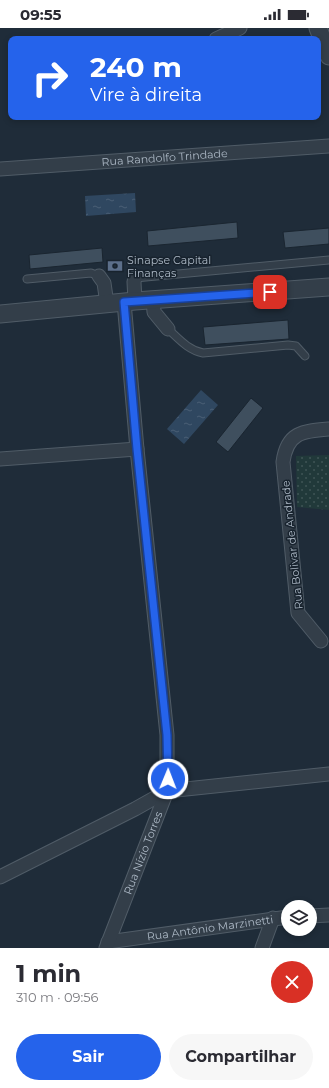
<!DOCTYPE html>
<html lang="pt">
<head>
<meta charset="utf-8">
<style>
	body { margin:0; font-family:Montserrat,sans-serif; background:#f7f7f7; color:#2b2b33; height:100vh; display:flex; flex-direction:column; font-size:15px; white-space:nowrap }
	* { box-sizing:border-box; margin:0 }
	p { font-size:13px; color:#7c7c81 }
	.icon { flex:none; width:22px; height:22px; fill:none; stroke:currentColor; stroke-width:2; stroke-linecap:round; stroke-linejoin:round }
	.map { position:relative; height:920px; overflow:hidden }
	.details { display:flex; flex-direction:column; background:#fff; flex:1 }
	.details>* { flex:none }
	.guide { position:absolute; left:8px; top:8px; width:313px; height:84px; border-radius:8px; box-shadow:0 2px 6px #0003; background:#2563eb; color:#fff; overflow:hidden }
	.tools { position:absolute; left:281px; top:872px; display:grid; gap:8px }
	.tools a { display:grid; place-items:center; width:36px; height:36px; border-radius:50%; background:#fff; box-shadow:0 2px 6px #0003; font-size:20px }
	.pin { position:absolute; display:grid; place-items:center; width:34px; height:34px; color:#fff; margin:-17px; border-radius:8px; box-shadow:0 2px 6px #0006 }
	.me { position:absolute; width:44px; margin:-22px; rotate:1deg; stroke-linejoin:round; filter:drop-shadow(0 0 3px #0008) }
	.turn { display:flex; align-items:center; gap:14px; height:84px; padding:0 16px; font-size:18px }
	.turn .icon { width:52px; height:52px; stroke-width:2.5 }
	.turn b { display:block; font-size:28px; line-height:34px }
	.round { display:grid; place-items:center; flex:none; width:42px; height:42px; border-radius:21px; background:#f7f7f7 }
	.summary { display:flex; align-items:center; justify-content:space-between; height:68px; padding:0 16px }
	h1 { font-size:24px; font-weight:700; line-height:30px }
	.primary-button { display:flex; gap:8px; margin-top:auto; padding:8px 16px }
	.primary-button a { flex:1; height:46px; border-radius:24px; background:#2563eb; color:#fff; font-size:16px; font-weight:700; line-height:46px; text-align:center }
	.primary-button a+a { background:#f7f7f7; color:#2b2b33 }
	.status { display:flex; justify-content:space-between; align-items:center; height:28px; padding:0 20px; background:#fff; direction:ltr }
	.status svg { height:11px; fill:currentColor }
	.map>svg:first-child { display:block }
</style>
</head>
<body>
<div class="status"><b>09:55</b><svg viewBox="0 0 49 12"><path d="M0 12V9h3v3zM5 12V6h3v6zM10 12V3h3v9zM15 12V0h3v12zM26 1h20v11H26zM47 4h2v5h-2z"/></svg></div>
<div class="map">
<svg width="329" height="920" viewBox="0 0 329 920">
	<defs>
		<pattern id="grass-dots" width="8" height="8" patternUnits="userSpaceOnUse"><rect width="8" height="8" fill="#21393a"/><path d="M2 2h.1M6 6h.1" fill="none" stroke="#3f5455" stroke-width="1.8" stroke-linecap="round"/></pattern>
		<pattern id="water-ripples" width="26" height="14" patternUnits="userSpaceOnUse"><rect width="26" height="14" fill="#2f4760"/><path d="M2 4q2-2 4 0t4 0M15 11q2-2 4 0t4 0" fill="none" stroke="#4a5f75"/></pattern>
	</defs>
	<rect width="100%" height="100%" fill="#1f2c39"/>
	<path fill="url(#grass-dots)" d="M 329,427 L 329,482 L 297,479 L 296,428 Z"/>
	<path fill="url(#water-ripples)" d="M 135,165 L 136,184 L 86,188 L 85,168 Z
		M 201,362 L 218,377 L 184,416 L 167,401 Z"/>
	<path fill="#3f4f5e" stroke="#1a2530" d="M 237,194 L 238,210 L 148,218 L 147,203 Z
		M 329,200 L 329,216 L 285,220 L 283,204 Z
		M 102,220 L 103,234 L 30,241 L 29,227 Z
		M 288,292 L 289,311 L 205,317 L 203,299 Z
		M 251,370 L 263,380 L 228,424 L 216,414 Z"/>
	<g fill="none" stroke-linecap="round" stroke-linejoin="round">
		<g stroke="#505c67" stroke-width="9">
			<path id="service" d="M 135,250 L 329,232
				M 27,251 L 91,245 L 99,248
				M 168,301 C 179,311 188,322 203,325 L 288,317 L 296,318 L 305,328"/>
		</g>
		<g stroke="#505c67" stroke-width="15">
			<g id="minor">
				<path d="M 216,11 L 240,0"/>
				<path id="s1" d="M 0,141 L 329,118"/>
				<path d="M 99,248 L 104,255 L 107,276"/>
				<path d="M 153,272 L 154,284 L 168,301"/>
				<path d="M 135,273 L 134,254 L 135,250"/>
				<path d="M 0,431 L 137,421"/>
				<path d="M 321,613 L 298,585 L 283,434 C 287,404 303,403 329,401"/>
				<path d="M 0,849 L 135,781 L 167,763 L 329,746"/>
				<path d="M 310,888 L 329,887"/>
				<path id="s2" d="M 108,914 L 288,889"/>
				<path id="s3" d="M 106,920 L 167,763 L 167,707 L 137,421 L 124,274"/>
				<path d="M 262,920 L 273,890"/>
			</g>
		</g>
		<g stroke="#505c67" stroke-width="19">
			<path id="tertiary" d="M 318,0 L 329,28
				M 0,286 L 135,273 L 329,259"/>
		</g>
		<use href="#service" stroke="#333e49" stroke-width="7"/>
		<use href="#minor" stroke="#333e49" stroke-width="13"/>
		<use href="#tertiary" stroke="#333e49" stroke-width="17"/>
	</g>
	<g fill="none" stroke-linecap="round" stroke-linejoin="round">
		<g stroke="#184099" stroke-width="10">
			<path id="route" d="M 168,751 L 167,707 L 137,421 L 124,274 L 270,264"/>
		</g>
		<use href="#route" stroke="#2563eb" stroke-width="7"/>
	</g>
	<defs>
		<g id="bank-bare" transform="scale(1.2)"><path d="M-6-4H6V4H-6ZM0-2.3a2.3 2.3 0 1 0 0 4.6a2.3 2.3 0 1 0 0-4.6Z" fill="#5c6f8a" stroke="#18232e" stroke-width="2.5" paint-order="stroke"/></g>
	</defs>
	<g fill-rule="evenodd">
		<use href="#bank-bare" x="115" y="238"/>
	</g>
	<g text-anchor="middle" stroke-width="3" stroke-linejoin="round" paint-order="stroke">
		<g font-size="11" fill="#adb9c6" stroke="#18232e">
			<text dy="4" stroke="none"><textPath href="#s1" startOffset="165">Rua Randolfo Trindade</textPath></text>
			<text transform="translate(292 517) rotate(-96)" y="4">Rua Bolivar de Andrade</text>
			<text dy="4" stroke="none"><textPath href="#s3" startOffset="102">Rua Nízio Torres</textPath></text>
			<text dy="4" stroke="none"><textPath href="#s2" startOffset="103">Rua Antônio Marzinetti</textPath></text>
		</g>
		<g font-size="11" fill="#adb9c6" stroke="#18232e" text-anchor="start">
			<text x="127" y="236">Sinapse Capital<tspan x="127" dy="13">Finanças</tspan></text>
		</g>
	</g>
</svg>
<div class="tools">
<a><svg class="icon" aria-label="layers" viewBox="0 0 24 24"><path d="M12 4l9 5-9 5-9-5zM3 14l9 5 9-5"/></svg></a>
</div>
<div class="pin" style="left:270px;top:264px;background:#d93025"><svg class="icon" aria-label="arrive" viewBox="0 0 24 24"><path d="M6 21V4h12l-3 4 3 4H6"/></svg></div>
<svg class="me" style="left:168px;top:751px" viewBox="-20 -20 40 40"><circle r="17" fill="#2563eb" stroke="#fff" stroke-width="3"/><path d="M0-11L8 9 0 5-8 9z" fill="#fff"/></svg>
<div class="guide">
<div class="turn"><svg class="icon" aria-label="right" viewBox="0 0 24 24"><path d="M7 20v-9h11M14 6l5 5-5 5"/></svg><div><b>240 m</b>Vire à direita</div></div>
</div>
</div>
<section class="details">
<div class="summary"><div><h1>1 min</h1><p>310 m · 09:56</p></div><a class="round" style="background:#d93025;color:#fff"><svg class="icon" aria-label="close" viewBox="0 0 24 24"><path d="M6 6l12 12M18 6L6 18"/></svg></a></div>
<div class="primary-button"><a>Sair</a><a>Compartilhar</a></div>
</section>
</body>
</html>
